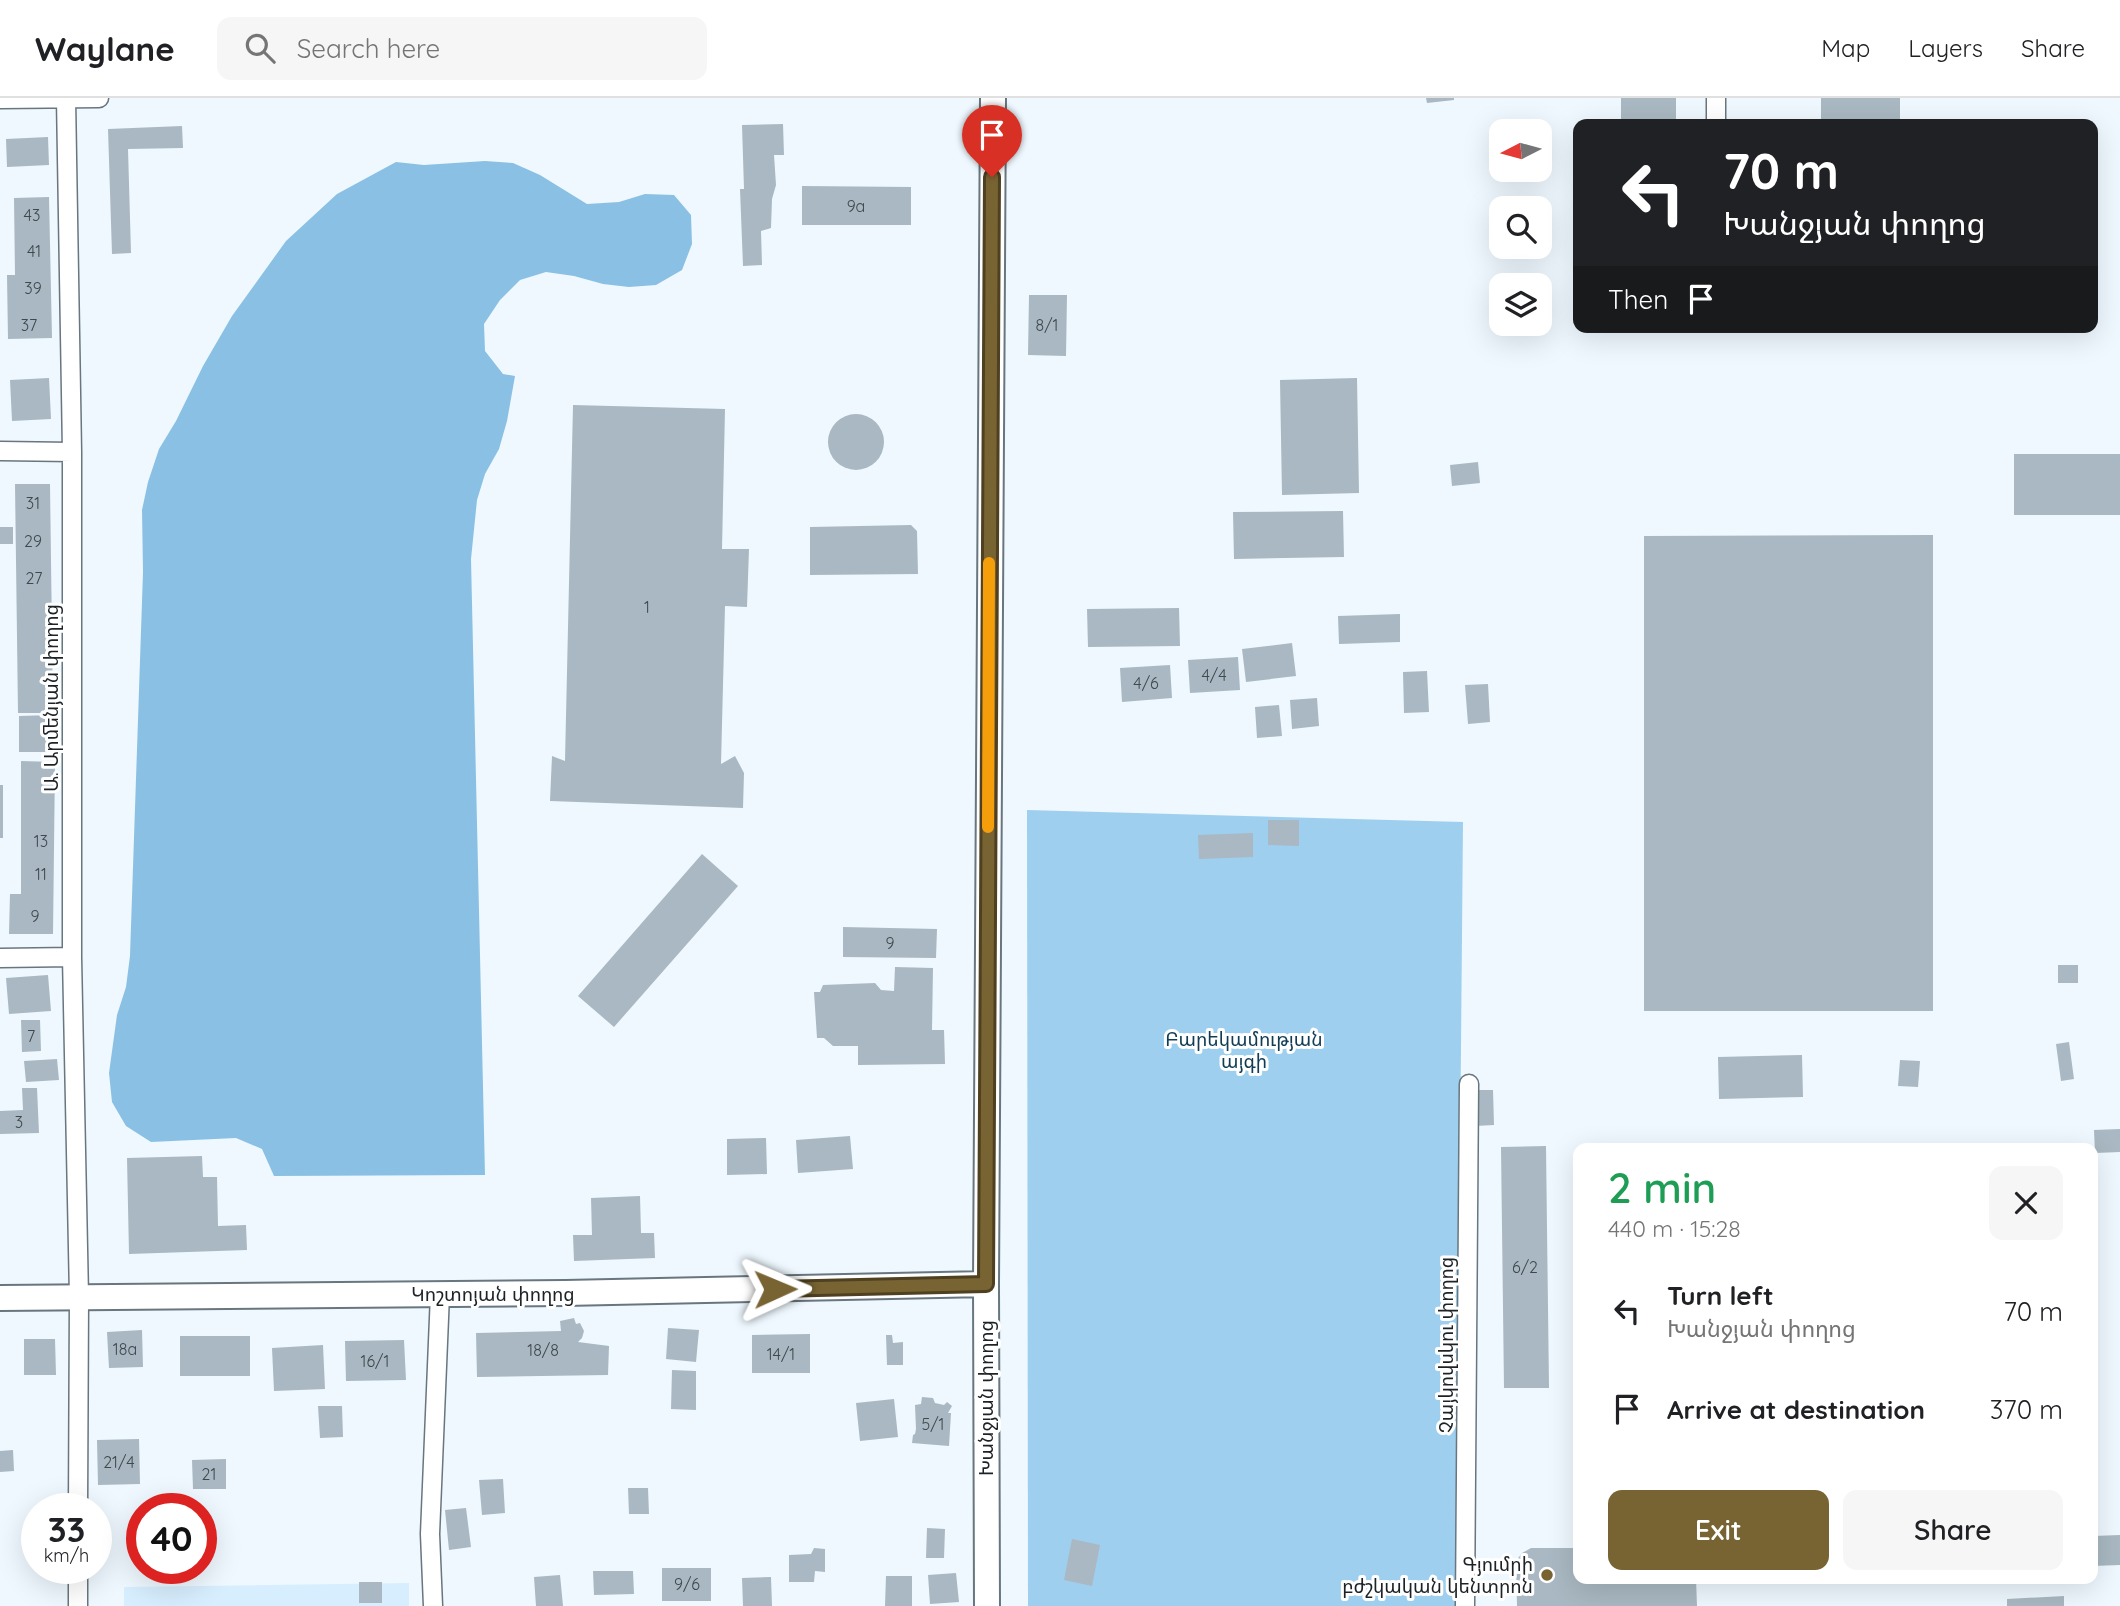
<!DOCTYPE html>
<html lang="en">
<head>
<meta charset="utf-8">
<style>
	body { margin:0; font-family:Quicksand,"Noto Sans Armenian",sans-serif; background:#f6f6f6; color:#202124; height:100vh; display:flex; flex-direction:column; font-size:26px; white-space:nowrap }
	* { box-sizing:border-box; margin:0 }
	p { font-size:23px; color:#757577 }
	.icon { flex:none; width:38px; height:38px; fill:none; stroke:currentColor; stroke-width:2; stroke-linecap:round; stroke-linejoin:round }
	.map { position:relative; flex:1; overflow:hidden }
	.panel { position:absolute; left:1573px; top:1045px; width:525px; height:441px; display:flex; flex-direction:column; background:#fff; border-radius:14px; box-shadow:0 7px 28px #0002 }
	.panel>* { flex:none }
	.guide { position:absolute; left:1573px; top:21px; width:525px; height:214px; border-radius:14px; box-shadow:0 7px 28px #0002; background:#202124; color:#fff; overflow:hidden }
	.needle { width:46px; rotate:264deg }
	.tools { position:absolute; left:1489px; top:21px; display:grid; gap:14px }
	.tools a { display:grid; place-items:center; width:63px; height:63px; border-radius:14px; background:#fff; box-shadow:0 7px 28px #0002; font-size:35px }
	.speed { position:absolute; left:21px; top:1395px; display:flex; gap:14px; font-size:35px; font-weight:700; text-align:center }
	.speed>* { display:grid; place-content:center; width:91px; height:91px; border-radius:50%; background:#fff; box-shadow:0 7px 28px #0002; line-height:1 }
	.speed small { font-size:18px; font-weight:400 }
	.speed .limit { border:10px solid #d22; background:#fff; color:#111 }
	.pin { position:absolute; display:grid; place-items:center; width:60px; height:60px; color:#fff; margin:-72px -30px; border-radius:50% 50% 50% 0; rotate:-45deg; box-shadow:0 0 7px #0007 }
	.pin .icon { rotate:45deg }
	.me { position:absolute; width:77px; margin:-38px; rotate:89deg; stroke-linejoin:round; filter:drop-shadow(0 0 5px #0008) }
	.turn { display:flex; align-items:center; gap:24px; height:147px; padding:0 35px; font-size:32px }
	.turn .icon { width:91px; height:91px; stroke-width:2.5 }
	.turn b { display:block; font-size:49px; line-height:60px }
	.then { display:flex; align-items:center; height:66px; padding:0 35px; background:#0003; gap:14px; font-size:26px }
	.round { display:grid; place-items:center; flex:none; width:74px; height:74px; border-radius:14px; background:#f6f6f6 }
	.overview { display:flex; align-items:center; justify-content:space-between; height:119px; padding:0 35px }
	h1 { font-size:42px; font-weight:600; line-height:52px; color:#1e9e55 }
	.action { display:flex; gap:14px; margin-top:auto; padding:14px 35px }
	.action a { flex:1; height:80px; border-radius:14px; background:#786332; color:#fff; font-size:28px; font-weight:600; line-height:80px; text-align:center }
	.action a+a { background:#f6f6f6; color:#202124 }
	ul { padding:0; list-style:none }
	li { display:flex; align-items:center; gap:21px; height:98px; padding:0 35px }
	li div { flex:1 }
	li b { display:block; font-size:26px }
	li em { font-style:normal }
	header { display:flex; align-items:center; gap:42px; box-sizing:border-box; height:98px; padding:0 35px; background:#fff; border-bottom:2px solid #e0e0e0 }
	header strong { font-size:33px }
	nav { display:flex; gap:38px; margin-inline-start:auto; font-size:24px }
	.search { width:490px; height:63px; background:#f6f6f6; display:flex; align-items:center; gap:18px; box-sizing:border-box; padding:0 24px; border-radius:14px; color:#757577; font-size:26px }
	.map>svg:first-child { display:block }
</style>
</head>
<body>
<header>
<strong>Waylane</strong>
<div class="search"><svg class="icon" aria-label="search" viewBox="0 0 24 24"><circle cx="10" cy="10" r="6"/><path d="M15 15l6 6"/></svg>Search here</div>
<nav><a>Map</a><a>Layers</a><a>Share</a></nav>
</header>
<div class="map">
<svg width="2120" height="1508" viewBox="0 0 2120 1508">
	<rect width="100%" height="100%" fill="#eef8fe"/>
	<path fill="#d7eefe" d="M 409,1485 L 409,1508 L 124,1508 L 124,1489 Z"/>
	<path fill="#9ecfef" d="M 1027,712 L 1463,724 L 1456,1508 L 1028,1508 Z"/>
	<path fill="#8ac0e3" d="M 485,63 L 513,65 L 540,77 L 587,106 L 619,104 L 645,96 L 674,97 L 691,117 L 692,146 L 682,172 L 656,187 L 629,189 L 603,186 L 574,178 L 546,174 L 520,182 L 500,202 L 484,226 L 485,253 L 503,276 L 515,278 L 507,323 L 499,351 L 485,376 L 477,402 L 471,461 L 485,1077 L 274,1078 L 262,1051 L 236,1040 L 151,1044 L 126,1028 L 112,1004 L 109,975 L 117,917 L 126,889 L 130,858 L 143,474 L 142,412 L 148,384 L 159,351 L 176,323 L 203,268 L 232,218 L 286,143 L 337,96 L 396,64 L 424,67 Z"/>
	<path fill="#a9b8c2" d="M 1426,0 L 1454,0 L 1454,2 L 1427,5 Z
		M 1621,0 L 1676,0 L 1676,26 L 1621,26 Z
		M 1821,0 L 1900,0 L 1900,26 L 1821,26 Z
		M 783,26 L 784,57 L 774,57 L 776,87 L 772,101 L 771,130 L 761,133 L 762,167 L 743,168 L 740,91 L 744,91 L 742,27 Z
		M 182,28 L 183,50 L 128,51 L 131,155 L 112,156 L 108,31 Z
		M 48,39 L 49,67 L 7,69 L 6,41 Z
		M 802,88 L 911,89 L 911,127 L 802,127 Z
		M 49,99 L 52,240 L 8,241 L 7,177 L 15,177 L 14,100 Z
		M 1029,197 L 1067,197 L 1066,258 L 1028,257 Z
		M 49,280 L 51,321 L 12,323 L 10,282 Z
		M 1357,280 L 1359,395 L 1282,397 L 1280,282 Z
		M 573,307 L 725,311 L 722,451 L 749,451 L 747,509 L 725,508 L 721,666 L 735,658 L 744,675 L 743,710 L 550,703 L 552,658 L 565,663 Z
		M828 344a28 28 0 1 1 56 0a28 28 0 1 1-56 0Z
		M 2014,356 L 2120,356 L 2120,417 L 2014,417 Z
		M 1478,364 L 1480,385 L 1452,388 L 1450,367 Z
		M 15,386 L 50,386 L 53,615 L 18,615 Z
		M 1343,413 L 1344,459 L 1234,461 L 1233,414 Z
		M 911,427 L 917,433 L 918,476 L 810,477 L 810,429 Z
		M 0,429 L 13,429 L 13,446 L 0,446 Z
		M 1933,437 L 1933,913 L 1644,913 L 1644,438 Z
		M 1179,510 L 1180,548 L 1088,549 L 1087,511 Z
		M 1400,516 L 1400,544 L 1339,546 L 1338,518 Z
		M 1292,545 L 1296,578 L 1246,584 L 1242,551 Z
		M 1238,559 L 1240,592 L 1190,595 L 1188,562 Z
		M 1170,567 L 1172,600 L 1122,604 L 1120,570 Z
		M 1427,573 L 1429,614 L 1404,615 L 1403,574 Z
		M 1488,586 L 1490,624 L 1468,626 L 1465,587 Z
		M 1317,600 L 1319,628 L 1292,631 L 1290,602 Z
		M 1279,607 L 1282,638 L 1257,640 L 1255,609 Z
		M 54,617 L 54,654 L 19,654 L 19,618 Z
		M 21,663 L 55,664 L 53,836 L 9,836 L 10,796 L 21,796 Z
		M 0,687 L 3,687 L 3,740 L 0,740 Z
		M 1268,722 L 1299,722 L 1299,748 L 1268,747 Z
		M 1253,735 L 1253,759 L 1199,761 L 1198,737 Z
		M 702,756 L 738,788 L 614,929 L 578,898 Z
		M 843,829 L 937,831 L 936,860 L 843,859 Z
		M 2058,867 L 2078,867 L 2078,885 L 2058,885 Z
		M 895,869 L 933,870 L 932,932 L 944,932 L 945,966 L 858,967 L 858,948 L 833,948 L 824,940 L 817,940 L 814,894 L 820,894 L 823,887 L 875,885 L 881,892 L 894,893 Z
		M 48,877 L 51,913 L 9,916 L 6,880 Z
		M 21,922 L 40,922 L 41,953 L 22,954 Z
		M 2069,944 L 2074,981 L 2061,983 L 2056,946 Z
		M 1802,957 L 1803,999 L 1719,1001 L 1718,959 Z
		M 57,961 L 59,982 L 26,984 L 24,963 Z
		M 1900,962 L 1920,963 L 1918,989 L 1898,988 Z
		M 22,990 L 37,990 L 39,1035 L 0,1036 L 0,1013 L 23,1012 Z
		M 1474,992 L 1493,992 L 1494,1027 L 1475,1028 Z
		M 2120,1031 L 2120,1054 L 2095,1055 L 2094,1032 Z
		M 850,1038 L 853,1071 L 798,1075 L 796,1042 Z
		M 766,1040 L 767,1076 L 727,1077 L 727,1041 Z
		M 1546,1048 L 1549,1290 L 1504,1290 L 1501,1049 Z
		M 202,1058 L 203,1079 L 217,1079 L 218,1128 L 246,1127 L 247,1152 L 129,1156 L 127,1060 Z
		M 640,1098 L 641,1135 L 654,1135 L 655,1160 L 574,1163 L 573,1137 L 592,1137 L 591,1100 Z
		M 574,1220 L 576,1226 L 580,1225 L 584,1233 L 582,1240 L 578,1244 L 609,1248 L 608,1277 L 477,1279 L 476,1235 L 561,1233 L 560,1223 Z
		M 668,1230 L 699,1232 L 696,1264 L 666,1261 Z
		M 142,1232 L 143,1269 L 109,1270 L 107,1234 Z
		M 810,1236 L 810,1275 L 752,1275 L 752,1237 Z
		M 886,1237 L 892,1237 L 893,1245 L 903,1244 L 903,1267 L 887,1267 Z
		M 180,1238 L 250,1238 L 250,1278 L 180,1278 Z
		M 24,1241 L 55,1241 L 56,1277 L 24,1277 Z
		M 404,1242 L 406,1282 L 346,1283 L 345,1243 Z
		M 323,1247 L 325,1291 L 274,1293 L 272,1250 Z
		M 672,1272 L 696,1273 L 696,1312 L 671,1311 Z
		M 922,1299 L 933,1300 L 935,1305 L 944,1307 L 947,1304 L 952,1308 L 948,1315 L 951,1315 L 949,1348 L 912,1345 L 913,1337 L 915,1336 L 916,1331 L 915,1307 L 921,1306 Z
		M 894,1301 L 898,1339 L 860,1343 L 856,1305 Z
		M 318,1308 L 342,1308 L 343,1339 L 320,1340 Z
		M 139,1341 L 140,1386 L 98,1387 L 97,1342 Z
		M 13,1352 L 14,1373 L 0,1374 L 0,1353 Z
		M 226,1361 L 226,1391 L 193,1391 L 192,1362 Z
		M 503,1381 L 505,1415 L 482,1417 L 479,1382 Z
		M 628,1390 L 648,1390 L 649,1416 L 629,1416 Z
		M 466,1410 L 471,1449 L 449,1452 L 445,1412 Z
		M 927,1430 L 945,1431 L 944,1460 L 926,1460 Z
		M 2120,1437 L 2120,1467 L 2093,1468 L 2093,1438 Z
		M 1072,1441 L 1100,1447 L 1092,1488 L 1064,1482 Z
		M 814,1450 L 825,1451 L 825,1474 L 815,1473 L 814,1484 L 789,1484 L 789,1457 L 811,1456 Z
		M 1531,1450 L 1578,1450 L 1578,1480 L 1696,1480 L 1697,1508 L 1517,1508 L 1516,1463 L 1522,1455 Z
		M 662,1470 L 711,1470 L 711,1503 L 662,1503 Z
		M 593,1473 L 633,1473 L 634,1496 L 594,1497 Z
		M 956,1475 L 959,1504 L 930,1506 L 928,1477 Z
		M 560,1477 L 563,1508 L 536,1508 L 534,1479 Z
		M 886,1478 L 912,1478 L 912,1508 L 885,1508 Z
		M 771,1479 L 772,1508 L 743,1508 L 742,1480 Z
		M 359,1484 L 382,1484 L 382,1505 L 359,1505 Z
		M 2064,1498 L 2064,1508 L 2007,1508 L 2007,1501 Z"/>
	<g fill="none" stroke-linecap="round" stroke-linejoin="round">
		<g stroke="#68767f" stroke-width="21">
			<path id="street" d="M 66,0 L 72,354 L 72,859 L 79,1199 L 78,1410
				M 0,1 L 99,0
				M 1716,26 L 1716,0
				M 0,353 L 72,354
				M 0,860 L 72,859
				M 78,1470 L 78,1508
				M 433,1508 L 430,1436 L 440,1196
				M 1465,1508 L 1469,986"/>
		</g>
		<g stroke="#68767f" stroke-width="28">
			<path id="secondary" d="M 0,1200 L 565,1195 L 986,1186
				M 987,1508 L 986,1186 L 993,0"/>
		</g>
		<use href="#street" stroke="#fff" stroke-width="18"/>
		<use href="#secondary" stroke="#fff" stroke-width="24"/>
	</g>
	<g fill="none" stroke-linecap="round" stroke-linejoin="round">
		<g stroke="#4e4020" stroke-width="18">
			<path id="route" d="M 775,1191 L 986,1186 L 992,79"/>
		</g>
		<use href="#route" stroke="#786332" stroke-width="12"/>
		<path stroke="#f59e0b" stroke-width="12" d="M 988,729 L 989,465"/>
	</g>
	<circle fill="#786332" stroke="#fff" stroke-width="2.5" cx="1547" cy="1477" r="7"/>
	<g text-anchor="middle" stroke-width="6" stroke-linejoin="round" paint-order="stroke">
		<g font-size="16" fill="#3f484d">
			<text x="856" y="114">9a</text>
			<text x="32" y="123">43</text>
			<text x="34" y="159">41</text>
			<text x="33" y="196">39</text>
			<text x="29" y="233">37</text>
			<text x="1047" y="233">8/1</text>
			<text x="33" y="411">31</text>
			<text x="33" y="449">29</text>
			<text x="34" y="486">27</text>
			<text x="647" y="515">1</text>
			<text x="1214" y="583">4/4</text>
			<text x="1146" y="591">4/6</text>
			<text x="41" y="749">13</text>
			<text x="41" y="782">11</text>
			<text x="35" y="824">9</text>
			<text x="890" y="851">9</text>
			<text x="31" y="944">7</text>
			<text x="19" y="1030">3</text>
			<text x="1525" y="1175">6/2</text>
			<text x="125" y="1257">18a</text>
			<text x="543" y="1258">18/8</text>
			<text x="781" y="1262">14/1</text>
			<text x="375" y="1269">16/1</text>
			<text x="933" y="1332">5/1</text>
			<text x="119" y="1370">21/4</text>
			<text x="209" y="1382">21</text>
			<text x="687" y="1492">9/6</text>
		</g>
		<g font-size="19" fill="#1c2226" stroke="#fff">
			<text transform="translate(51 600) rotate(-90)" y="7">Ա. Արմենյան փողոց</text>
			<text x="493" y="1203">Կոշտոյան փողոց</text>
			<text transform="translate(1446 1247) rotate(-90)" y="7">Չայկովսկու փողոց</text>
			<text transform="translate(986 1300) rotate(-90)" y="7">Խանջյան փողոց</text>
		</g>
		<g font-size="19" fill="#113c55" stroke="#fff">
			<text x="1244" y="948">Բարեկամության<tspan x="1244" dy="22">այգի</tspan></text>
		</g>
		<g font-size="19" fill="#1c2226" stroke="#fff" text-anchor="end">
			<text x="1533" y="1473">Գյումրի<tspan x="1533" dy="22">բժշկական կենտրոն</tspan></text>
		</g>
	</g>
</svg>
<div class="tools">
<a><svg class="needle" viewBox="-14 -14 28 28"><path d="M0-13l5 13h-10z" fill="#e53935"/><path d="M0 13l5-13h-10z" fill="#757577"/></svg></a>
<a><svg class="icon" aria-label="search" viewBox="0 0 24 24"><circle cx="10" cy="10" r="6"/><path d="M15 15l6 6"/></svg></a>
<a><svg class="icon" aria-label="layers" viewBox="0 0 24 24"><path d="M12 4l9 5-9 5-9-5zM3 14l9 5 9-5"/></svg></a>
</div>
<div class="speed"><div>33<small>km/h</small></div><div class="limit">40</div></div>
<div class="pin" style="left:992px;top:79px;background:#d93025"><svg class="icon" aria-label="arrive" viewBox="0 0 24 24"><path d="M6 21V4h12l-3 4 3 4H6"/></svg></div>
<svg class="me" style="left:775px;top:1191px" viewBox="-20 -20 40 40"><path d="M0-17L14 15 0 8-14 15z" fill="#786332" stroke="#fff" stroke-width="4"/></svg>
<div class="guide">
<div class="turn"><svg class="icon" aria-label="left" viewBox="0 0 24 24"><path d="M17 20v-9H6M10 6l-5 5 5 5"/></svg><div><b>70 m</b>Խանջյան փողոց</div></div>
<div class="then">Then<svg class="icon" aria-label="arrive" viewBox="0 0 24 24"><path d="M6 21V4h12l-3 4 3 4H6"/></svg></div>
</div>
<section class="panel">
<div class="overview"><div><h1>2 min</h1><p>440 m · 15:28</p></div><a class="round"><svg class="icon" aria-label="close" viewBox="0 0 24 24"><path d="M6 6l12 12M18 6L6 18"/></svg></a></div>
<ul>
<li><svg class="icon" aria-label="left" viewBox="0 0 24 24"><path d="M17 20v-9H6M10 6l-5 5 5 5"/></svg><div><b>Turn left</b><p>Խանջյան փողոց</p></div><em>70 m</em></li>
<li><svg class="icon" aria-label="arrive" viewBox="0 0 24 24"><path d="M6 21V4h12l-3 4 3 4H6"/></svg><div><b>Arrive at destination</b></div><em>370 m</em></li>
</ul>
<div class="action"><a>Exit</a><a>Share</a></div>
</section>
</div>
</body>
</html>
